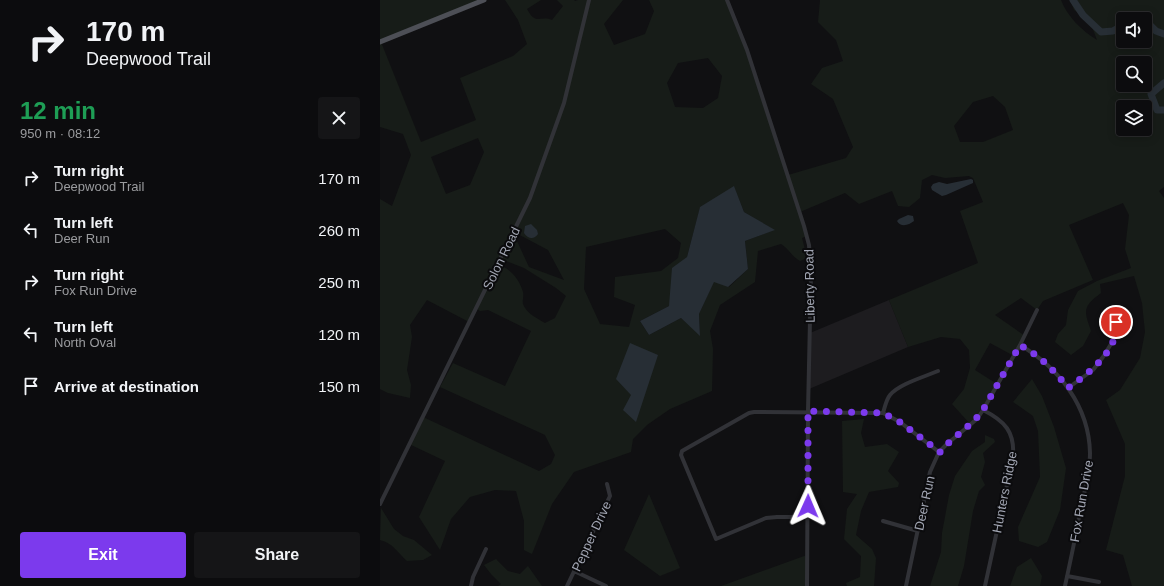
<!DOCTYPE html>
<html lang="en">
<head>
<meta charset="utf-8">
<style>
	body { margin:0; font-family:Arial,sans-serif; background:#151517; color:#f1f3f6; height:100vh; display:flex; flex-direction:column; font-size:15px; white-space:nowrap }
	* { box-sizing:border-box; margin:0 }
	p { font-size:13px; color:#9a9b9e }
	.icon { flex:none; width:22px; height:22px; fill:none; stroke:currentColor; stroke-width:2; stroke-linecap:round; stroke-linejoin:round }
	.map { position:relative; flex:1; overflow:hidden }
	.sheet { display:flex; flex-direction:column; background:#0c0c0e; width:380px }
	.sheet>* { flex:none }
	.hud { background:#0c0c0e; color:#f1f3f6; overflow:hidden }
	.controls { position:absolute; left:736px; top:12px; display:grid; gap:8px }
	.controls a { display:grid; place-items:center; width:36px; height:36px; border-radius:4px; background:#0c0c0e; box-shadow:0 2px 10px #0003,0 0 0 1px #2c2c2e; font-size:20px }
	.pin { position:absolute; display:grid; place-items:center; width:34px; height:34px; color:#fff; margin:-17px; border:2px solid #fff; border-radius:50%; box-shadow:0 1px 4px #0007 }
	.me { position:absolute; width:44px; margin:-22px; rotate:1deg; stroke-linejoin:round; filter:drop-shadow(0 0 3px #0008) }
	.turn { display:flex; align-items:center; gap:14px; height:84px; padding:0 20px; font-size:18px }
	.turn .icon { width:52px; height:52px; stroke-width:2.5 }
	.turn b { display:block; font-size:28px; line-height:34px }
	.round { display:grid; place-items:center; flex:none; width:42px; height:42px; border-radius:4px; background:#151517 }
	.head { display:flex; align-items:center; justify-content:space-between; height:68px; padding:0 20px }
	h1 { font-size:24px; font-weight:800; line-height:30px; color:#1e9e55 }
	.cta { display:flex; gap:8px; margin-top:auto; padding:8px 20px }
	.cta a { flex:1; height:46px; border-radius:4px; background:#7c3aed; color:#fff; font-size:16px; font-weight:800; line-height:46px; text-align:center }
	.cta a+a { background:#151517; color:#f1f3f6 }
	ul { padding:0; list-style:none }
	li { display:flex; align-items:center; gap:12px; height:52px; padding:0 20px }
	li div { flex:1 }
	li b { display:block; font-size:15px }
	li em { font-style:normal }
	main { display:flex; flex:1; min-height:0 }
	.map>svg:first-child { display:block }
</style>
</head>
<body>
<main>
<section class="sheet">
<div class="hud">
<div class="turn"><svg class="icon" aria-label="right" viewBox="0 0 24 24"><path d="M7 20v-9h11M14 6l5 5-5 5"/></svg><div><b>170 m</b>Deepwood Trail</div></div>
</div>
<div class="head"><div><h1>12 min</h1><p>950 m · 08:12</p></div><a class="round"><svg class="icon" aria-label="close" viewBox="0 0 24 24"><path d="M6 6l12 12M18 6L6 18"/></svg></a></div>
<ul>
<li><svg class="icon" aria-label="right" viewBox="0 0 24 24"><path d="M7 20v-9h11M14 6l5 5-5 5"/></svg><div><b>Turn right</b><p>Deepwood Trail</p></div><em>170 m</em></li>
<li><svg class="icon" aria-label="left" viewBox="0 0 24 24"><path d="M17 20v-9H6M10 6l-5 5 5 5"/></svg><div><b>Turn left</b><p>Deer Run</p></div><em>260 m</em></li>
<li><svg class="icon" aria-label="right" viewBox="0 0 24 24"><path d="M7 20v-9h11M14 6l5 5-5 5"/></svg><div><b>Turn right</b><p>Fox Run Drive</p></div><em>250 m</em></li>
<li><svg class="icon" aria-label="left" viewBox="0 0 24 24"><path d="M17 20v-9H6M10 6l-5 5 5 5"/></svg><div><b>Turn left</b><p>North Oval</p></div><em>120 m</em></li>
<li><svg class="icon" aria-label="arrive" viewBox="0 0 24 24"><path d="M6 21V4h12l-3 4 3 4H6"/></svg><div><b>Arrive at destination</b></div><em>150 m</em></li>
</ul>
<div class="cta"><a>Exit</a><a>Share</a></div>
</section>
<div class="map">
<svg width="784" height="586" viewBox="0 0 784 586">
	<rect width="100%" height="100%" fill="#101012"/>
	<path fill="#1d1c1f" d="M 509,300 L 528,347 L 429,389 L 430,333 Z"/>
	<path fill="#171c18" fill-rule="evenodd" d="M 0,0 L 104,0 L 1,42 L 41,142 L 96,120 L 80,78 L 133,56 L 147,44 L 138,20 L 125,0 L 161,0 L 147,9 C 156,26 160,15 172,20 L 183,6 L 177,0 L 194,0 L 195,1 L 198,0 L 243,0 L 224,24 L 234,45 L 265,34 L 274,11 L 269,0 L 347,0 L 355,18 L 408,175 L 466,158 L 473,147 L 453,99 L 431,84 L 442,68 L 463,61 L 456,40 L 438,22 L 440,0 L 681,0 C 687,16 702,31 717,40 L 709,19 L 694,10 L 690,0 L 784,0 L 784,187 L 779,191 L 784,198 L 784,586 L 752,586 L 743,555 L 726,550 L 745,476 L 745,444 L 726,400 L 740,390 L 760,358 L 765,332 L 762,303 L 754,276 L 720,284 L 721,293 C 702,307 704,311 711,331 L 703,346 L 691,355 L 675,342 L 678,334 L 686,325 L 688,310 L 698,291 L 717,281 L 751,268 L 745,249 L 749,215 L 743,203 L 689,225 L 713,280 L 663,301 L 657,310 L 641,298 L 615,315 L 645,336 L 634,356 L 610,343 L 595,370 L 617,384 L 591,425 L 572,404 L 584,389 L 590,368 L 589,350 L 580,339 L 561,337 L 528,347 L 509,300 L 598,263 L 580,211 L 603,202 L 593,178 L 589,176 L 565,178 L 552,175 L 542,180 L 540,198 L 529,207 L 518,206 L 512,191 L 479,204 L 465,193 L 420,212 L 427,236 L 422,238 L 426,254 L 425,259 L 420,261 C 411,256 410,250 401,244 L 378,251 L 375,282 L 340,305 L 330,331 L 333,349 L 332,391 L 290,409 L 267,425 L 253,439 L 251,452 L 194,472 L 172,504 L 152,554 L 144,550 L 144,521 L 136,491 L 115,490 L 90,497 L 71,519 L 60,550 L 39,517 L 65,461 L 29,444 L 43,417 L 159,471 L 171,464 L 175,455 L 165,435 L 60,387 L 73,363 L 125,386 L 151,331 L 108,310 L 100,311 L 96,308 L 89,322 L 47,300 L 30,325 L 32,337 L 27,370 L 31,385 L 30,398 L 8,393 L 0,389 L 0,199 L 12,206 L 31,155 L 23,134 L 0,127 ZM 743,19 L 765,19 L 765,41 L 743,41 ZM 328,58 L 342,76 L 338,98 L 323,108 L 295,107 L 287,83 L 298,63 ZM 743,63 L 765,63 L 765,85 L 743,85 ZM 613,96 L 625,107 L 633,130 L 603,142 L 580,142 L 574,126 L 593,102 ZM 743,107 L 765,107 L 765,129 L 743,129 ZM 98,138 L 104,152 L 90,185 L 66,194 L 51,157 ZM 354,187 L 364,212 L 394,230 L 365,241 L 368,269 L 349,287 L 334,281 L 319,314 L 320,335 L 301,318 L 269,335 L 260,321 L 289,306 L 307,257 L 320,208 ZM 285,229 L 301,243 L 298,258 L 281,271 L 235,277 L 234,297 L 255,305 L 249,327 L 220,324 L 204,289 L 206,247 ZM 134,232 L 168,250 L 184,280 L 149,267 L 137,241 L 131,237 ZM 121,259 L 144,268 L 176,288 L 186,296 L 175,318 L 165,323 C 158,319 146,313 143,304 C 142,301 144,296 143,292 C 139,278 130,269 118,264 Z
		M 652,379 L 662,396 L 674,427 L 686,468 L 680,510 L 667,542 L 658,547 L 639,541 L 638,527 L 660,477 L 658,431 L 653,416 L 633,402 Z
		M 484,419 L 481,433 L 485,447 L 507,444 L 519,452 L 508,471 L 519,483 L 518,487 L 489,492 L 481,511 L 476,535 L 492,549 L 496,558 L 494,586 L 467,586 L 466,583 L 480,577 L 481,556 L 464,539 L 467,509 L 477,494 L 463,492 L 462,421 Z
		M 605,435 L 614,439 L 615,442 L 603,453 L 605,462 L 601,477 L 605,485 L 599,491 L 593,511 L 584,566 L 578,586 L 550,586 L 561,552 L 562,533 L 569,495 L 575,476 L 592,451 L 605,442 Z
		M 269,494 L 300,568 L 280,576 L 244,550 Z
		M 1,508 L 14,529 L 23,536 L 34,540 L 52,555 L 43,560 L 27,561 C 18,553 13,543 0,540 Z
		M 427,555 L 427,586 L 341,586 Z
		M 651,558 L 662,576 L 660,586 L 630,586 L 637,567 Z
		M 116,559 L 128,571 L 140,574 L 148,566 L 162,586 L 118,586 L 121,584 L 111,574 L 104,565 Z"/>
	<path fill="#272e35" d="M 591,179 L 593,180 L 593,183 L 566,195 L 562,196 L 552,190 L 551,187 L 553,184 L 559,182 L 567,184 Z
		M 354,186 L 364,212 L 395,230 L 365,241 L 368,269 L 348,287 L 334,282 L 319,314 L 320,336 L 301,318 L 269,335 L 260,321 L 289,306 L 292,268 L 307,257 L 320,207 Z
		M 528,215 L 533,216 L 534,221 C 529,225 521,228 517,221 L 519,219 Z
		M 151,224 L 157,230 L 158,234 C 154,240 148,239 144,233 L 145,226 Z
		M 250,343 L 278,355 L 256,422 L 243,410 L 251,395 L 236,379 Z"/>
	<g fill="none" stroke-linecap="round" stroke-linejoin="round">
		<path stroke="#272e35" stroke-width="7" d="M 693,0 L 703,15 L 721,32 L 733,31 L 743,25
			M 755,19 L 761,16 L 763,19
			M 765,20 L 776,31 L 784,34
			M 784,83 L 771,94 L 777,110 L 784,110"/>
		<path stroke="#313237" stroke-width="4" d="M 347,0 L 367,50 L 424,226 L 429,245 L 431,274 L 428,411 L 427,586
			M 640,345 C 679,368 709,406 710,453 C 710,475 703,496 699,517 C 695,540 690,563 685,586
			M 688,388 L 713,370 L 723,357 L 731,344 L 737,329 L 735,311
			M 603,410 C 625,421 635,432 633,457 L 605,586
			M 503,413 C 505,407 506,400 510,395 C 519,384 544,377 558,371
			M 0,504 L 150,198 L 184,103 L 209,0
			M 428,517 L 397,517 L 386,518 L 336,539 L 301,455 L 302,451 L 369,413 L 374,412 L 503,413 L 520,422 L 559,452
			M 503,521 L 538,531
			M 194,571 L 226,586
			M 687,576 L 719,582
			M 91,586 L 93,577 L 106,549
			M 187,586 L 230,496 L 227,484
			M 526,586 L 550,472 L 559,452 L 567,444 L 597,419 L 603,410 L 640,345 L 657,310"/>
		<path stroke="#4d4f56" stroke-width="5" d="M 0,42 L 104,0"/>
	</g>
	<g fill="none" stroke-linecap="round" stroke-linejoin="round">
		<path stroke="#7c3aed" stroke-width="7" stroke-dasharray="0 12.6" d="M 428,506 L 428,411 L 503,413 L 520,422 L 560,452 C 573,436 591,427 603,410 L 640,345 C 660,356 674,370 688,388 C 708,374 740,349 736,322"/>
	</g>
	<g text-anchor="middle" stroke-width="4" stroke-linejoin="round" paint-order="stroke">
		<g font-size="13" fill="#a2a6b3" stroke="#0b0b0d">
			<text transform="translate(121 258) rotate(-64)" y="5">Solon Road</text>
			<text transform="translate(429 286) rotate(-91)" y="5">Liberty Road</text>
			<text transform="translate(624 492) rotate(-79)" y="5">Hunters Ridge</text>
			<text transform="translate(701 501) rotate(-80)" y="5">Fox Run Drive</text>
			<text transform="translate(544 503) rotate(-78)" y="5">Deer Run</text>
			<text transform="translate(211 536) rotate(-65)" y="5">Pepper Drive</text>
		</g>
	</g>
</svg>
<div class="controls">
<a><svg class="icon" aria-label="sound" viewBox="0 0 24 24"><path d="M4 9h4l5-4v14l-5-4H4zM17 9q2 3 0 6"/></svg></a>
<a><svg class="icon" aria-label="search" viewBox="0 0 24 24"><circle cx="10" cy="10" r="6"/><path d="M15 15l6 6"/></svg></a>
<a><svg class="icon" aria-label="layers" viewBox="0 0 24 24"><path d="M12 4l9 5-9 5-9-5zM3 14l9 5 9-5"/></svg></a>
</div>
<div class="pin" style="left:736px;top:322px;background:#d93025"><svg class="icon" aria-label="arrive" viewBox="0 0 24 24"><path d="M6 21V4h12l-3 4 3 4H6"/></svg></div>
<svg class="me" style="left:428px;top:506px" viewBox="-20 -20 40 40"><path d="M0-17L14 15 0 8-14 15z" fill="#7c3aed" stroke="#fff" stroke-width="4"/></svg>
</div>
</main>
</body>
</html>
